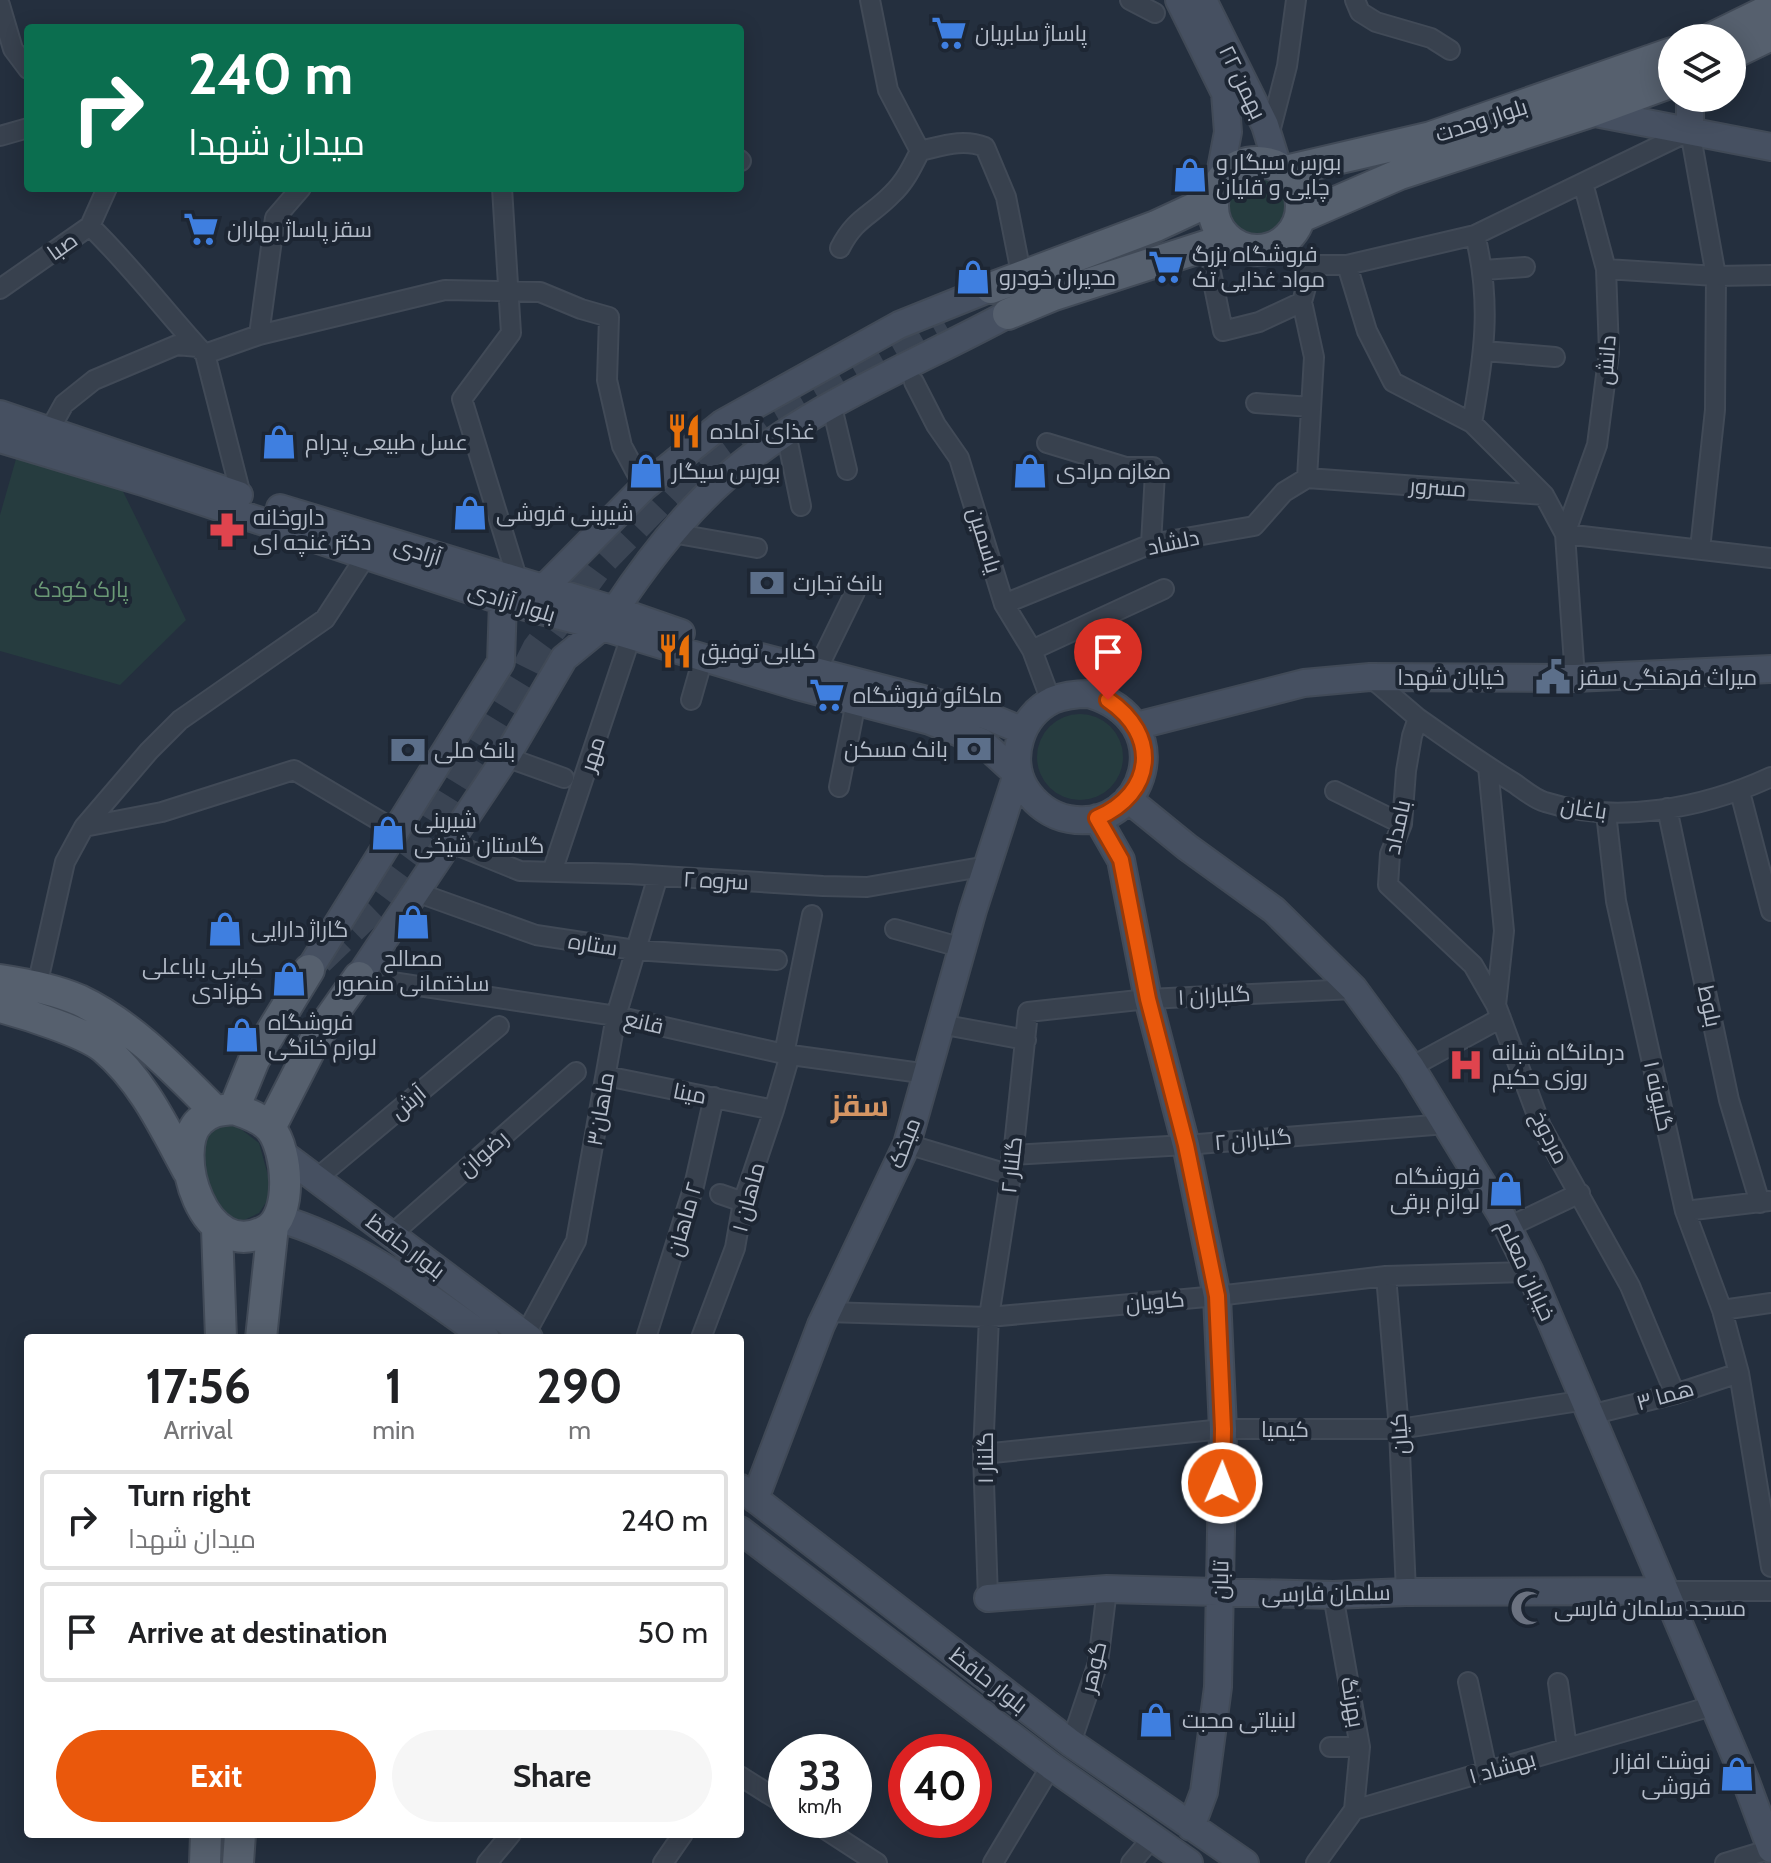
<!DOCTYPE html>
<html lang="en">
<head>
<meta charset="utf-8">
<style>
	body { margin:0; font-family:Cabin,Cairo,sans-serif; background:#f6f6f6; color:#202124; height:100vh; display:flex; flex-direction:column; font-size:30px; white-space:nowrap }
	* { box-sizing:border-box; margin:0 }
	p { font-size:26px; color:#757577 }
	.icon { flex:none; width:44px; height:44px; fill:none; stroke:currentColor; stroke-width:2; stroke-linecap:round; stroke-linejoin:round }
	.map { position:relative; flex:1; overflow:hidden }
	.panel { position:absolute; left:24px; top:1334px; width:720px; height:504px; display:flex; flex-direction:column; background:#fff; border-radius:8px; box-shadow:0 4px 20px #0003 }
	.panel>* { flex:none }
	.top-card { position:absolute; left:24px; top:24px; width:720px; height:168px; border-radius:8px; box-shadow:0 4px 20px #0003; background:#0b6e4f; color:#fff; overflow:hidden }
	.fabs { position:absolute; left:1658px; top:24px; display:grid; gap:16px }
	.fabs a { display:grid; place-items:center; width:88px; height:88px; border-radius:50%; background:#fff; box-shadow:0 4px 20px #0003; font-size:40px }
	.speed { position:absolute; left:768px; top:1734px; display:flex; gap:16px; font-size:40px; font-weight:700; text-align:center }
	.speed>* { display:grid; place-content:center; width:104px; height:104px; border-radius:50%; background:#fff; box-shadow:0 4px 20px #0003; line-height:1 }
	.speed small { font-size:20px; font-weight:400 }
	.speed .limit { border:12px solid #d22; background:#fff; color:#111 }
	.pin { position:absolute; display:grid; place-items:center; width:68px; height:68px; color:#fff; margin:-82px -34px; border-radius:50% 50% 50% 0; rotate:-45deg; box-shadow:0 0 8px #0007 }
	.pin .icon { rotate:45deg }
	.me { position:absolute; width:88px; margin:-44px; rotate:1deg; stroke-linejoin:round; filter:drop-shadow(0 0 6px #0008) }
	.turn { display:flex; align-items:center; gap:28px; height:168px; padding:0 32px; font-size:36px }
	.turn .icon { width:104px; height:104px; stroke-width:2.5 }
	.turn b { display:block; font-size:56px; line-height:68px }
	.eta { display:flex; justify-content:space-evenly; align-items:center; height:136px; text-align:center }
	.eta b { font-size:48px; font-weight:700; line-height:56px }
	.cta { display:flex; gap:16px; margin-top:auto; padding:16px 32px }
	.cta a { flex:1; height:92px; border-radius:48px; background:#ea580c; color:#fff; font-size:32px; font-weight:700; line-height:92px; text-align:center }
	.cta a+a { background:#f6f6f6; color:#202124 }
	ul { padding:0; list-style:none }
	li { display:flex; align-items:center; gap:24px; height:100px; margin:0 16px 12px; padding:0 16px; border:4px solid #e0e0e0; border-radius:8px }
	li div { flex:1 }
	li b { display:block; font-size:30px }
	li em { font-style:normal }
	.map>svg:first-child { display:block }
</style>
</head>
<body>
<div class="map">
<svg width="1771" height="1863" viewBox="0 0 1771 1863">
	<rect width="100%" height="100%" fill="#242f3e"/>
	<path fill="#263c3f" d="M1225 208a34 34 0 1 1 68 0a34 34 0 1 1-68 0Z
		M 18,452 L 116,477 L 186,620 L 120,685 L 0,651 L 0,515 Z
		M1037 757a43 43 0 1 1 86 0a43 43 0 1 1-86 0Z
		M 233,1123 L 259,1143 L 269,1179 L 269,1198 L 259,1213 L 242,1221 C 236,1219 229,1217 224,1213 C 215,1207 212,1195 209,1186 C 197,1158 196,1127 233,1123 Z"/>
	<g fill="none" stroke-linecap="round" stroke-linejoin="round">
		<path stroke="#3a4453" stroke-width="30" stroke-dasharray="30 15" stroke-linecap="butt" d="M 319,960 L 375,906 L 418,848 L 522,679 L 537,649 L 601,562 L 668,493 L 712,456 L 773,412 L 941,317"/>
		<g stroke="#414a57" stroke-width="22">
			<path id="street" d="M 870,0 L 888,90 L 920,151 C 942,146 963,138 985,147 L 1006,197 L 1022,278
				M 1130,0 L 1155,13
				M 1355,0 L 1360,12 L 1376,22 L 1431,38 L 1450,50
				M 0,5 L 13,49 L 28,69
				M 0,136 L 28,128
				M 1269,136 L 1287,66 L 1296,0
				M 740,160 L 741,161
				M 1583,183 L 1606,269 L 1609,352 L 1597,445 L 1565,534 L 1771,558
				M 502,188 L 511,333 L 462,399 L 518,581
				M 90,226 C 129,264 162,307 198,347
				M 840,248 C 855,218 871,216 892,194 C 905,182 912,167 920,151
				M 1347,265 L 1475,235 L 1690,131 L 1716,276 L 1715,410 L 1700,549
				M 1606,269 L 1716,276 L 1771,275
				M 1484,270 L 1525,267
				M 1211,272 L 1223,331 L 1259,322 L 1302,302
				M 0,289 L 90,226 L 107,188
				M 259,335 L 275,218 L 301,188
				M 1485,351 L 1555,357
				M 205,354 L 241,495
				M 914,382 L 936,425 L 959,458 L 1004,604 L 1032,650 L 1051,701
				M 1256,403 L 1311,407
				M 832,407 L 847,470
				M 1472,423 C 1484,356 1492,303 1475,235
				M 49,431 L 64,404 L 94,380 L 177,345 L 198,347 L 205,354 L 259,335 L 445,290 L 540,292 L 581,309 L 609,317 L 607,380 L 622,446 L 644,487
				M 786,433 L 801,506
				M 1047,443 L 1126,467 L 1153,467 L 1155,473 L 1151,544
				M 1307,478 L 1314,357 L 1302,302 L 1312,265 L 1347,265 L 1367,331 L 1393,382 L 1472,423 L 1544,495 L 1565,534 L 1575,678
				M 672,533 L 757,548
				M 1004,604 L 1151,544 L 1254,526 L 1284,492 L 1307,478 L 1544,495
				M 1032,650 L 1164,589
				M 816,672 L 855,592
				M 1370,677 L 1418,718 L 1412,736 L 1406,771 L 1402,824 L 1390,854 L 1388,885 L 1473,965 L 1496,1005
				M 691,700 L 703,658
				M 1418,718 C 1449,740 1481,763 1514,783 C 1523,789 1534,799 1545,802 C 1617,825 1704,808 1771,777
				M 506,757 L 564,778
				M 1488,767 L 1504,931 L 1496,1005 L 1541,1126 L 1630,1286 L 1675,1394
				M 839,787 L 856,702
				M 1335,791 L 1402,824
				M 1740,792 L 1771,911
				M 1667,808 L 1729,1100 L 1760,1203
				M 1606,813 L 1616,901 L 1685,1211 L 1722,1310 L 1739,1373 L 1771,1567
				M 84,827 L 149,751 L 180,720 L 325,619 L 362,562 L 363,554
				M 449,842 L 520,871 L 629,874 L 823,886 L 867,887 L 987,866
				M 552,872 L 631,636
				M 416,892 L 536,935 L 635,950 L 777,960
				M 895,929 L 963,948
				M 359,977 L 616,1016 L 784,1054 L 928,1074
				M 37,986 L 65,862 L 84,827 L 162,812 L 294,770 L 395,830
				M 940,1024 L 1026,1040
				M 784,1054 L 812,915
				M 1411,1067 L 1501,1018
				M 606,1076 L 774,1110
				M 907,1144 L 1011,1175
				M 1011,1155 L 1186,1145 L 1446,1124
				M 316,1179 L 499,1026
				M 720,1194 L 743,1202
				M 1685,1211 L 1769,1201
				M 1519,1222 L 1580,1193
				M 391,1235 L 576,1072
				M 1386,1276 L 1399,1429 L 1406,1592
				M 1722,1310 L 1771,1303
				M 827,1312 L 989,1317 L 1217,1296 L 1386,1276 L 1530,1272
				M 525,1335 L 576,1241 L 616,1016 L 658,876
				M 646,1338 L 694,1186 L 714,1097
				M 701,1338 L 735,1248 L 743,1202 L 774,1110 L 790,1055
				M 1590,1415 L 1675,1394 L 1739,1373
				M 983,1454 L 1223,1429 L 1399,1429 L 1586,1400
				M 1665,1591 L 1771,1591
				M 1333,1595 L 1360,1747 L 1354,1810
				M 988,1598 L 983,1454 L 989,1317 L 1011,1175 L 1028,1012 L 1148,999 L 1354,989
				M 1468,1682 L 1487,1771
				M 1558,1683 L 1567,1748
				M 1071,1743 L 1098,1663 L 1107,1589
				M 1330,1747 L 1360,1747
				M 740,1776 L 786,1805
				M 811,1820 L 877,1863
				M 487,1863 L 511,1834
				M 663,1863 L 683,1834
				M 993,1863 L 1051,1766
				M 1131,1863 L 1152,1838
				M 1316,1863 L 1354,1810 L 1712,1706
				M 1725,1863 L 1771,1849"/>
		</g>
		<g stroke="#414a57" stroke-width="30">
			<path id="secondary" d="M 1179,0 L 1225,93 L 1228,132 L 1218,185
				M 1203,0 L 1265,125 L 1278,167
				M 1590,112 L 1771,147
				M 1690,131 L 1690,98
				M 0,414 L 239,495
				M 0,439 L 146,483 L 503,601 L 602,627 L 797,686 L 930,721 L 982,742 L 1017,774 L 973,910 L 907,1144 L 821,1325 L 755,1499
				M 280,508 L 615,610 L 681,633
				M 543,589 L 644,487 L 723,423 L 899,325 L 991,288
				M 615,610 C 646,563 681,517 724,479 C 804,408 914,365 1008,314
				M 761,657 L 985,715 L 1023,731
				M 1089,694 C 1181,721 1145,833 1069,819 C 1051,816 1035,804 1025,788 C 1008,758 1020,716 1053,700 C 1065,695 1076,694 1089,694 Z
				M 1136,726 L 1304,683 L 1370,677 L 1575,678 L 1771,669
				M 1128,799 L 1187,847 L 1274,910 L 1354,989 L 1411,1067 L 1502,1216 L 1530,1272 L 1745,1779 L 1771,1849
				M 1097,818 L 1121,860 L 1148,999 L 1186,1145 L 1217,1296 L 1223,1429 L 1218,1687 L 1204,1792 L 1191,1827
				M 309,970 L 501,662 L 503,601
				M 359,977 L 506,757 L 564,658 L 602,627
				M 283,1154 L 529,1338
				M 280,1219 C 352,1239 425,1294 486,1338
				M 741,1488 L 1071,1743 L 1245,1863
				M 740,1530 L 1051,1766 L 1189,1863
				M 988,1598 L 1107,1589 L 1333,1595 L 1406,1592 L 1665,1591"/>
		</g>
		<g stroke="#414a57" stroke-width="34">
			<path id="primary" d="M 1712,38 L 1771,9
				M 1732,54 L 1771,35
				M1213 206a44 44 0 1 1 88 0a44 44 0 1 1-88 0Z
				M 1285,171 L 1431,137 L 1672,53
				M 1301,217 L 1400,174 L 1590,112 L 1672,82
				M 991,288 L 1156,226 L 1199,206 L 1215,193
				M 1008,314 L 1054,295 L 1227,239
				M 0,980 C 27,984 54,989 79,1000 C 132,1025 174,1070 215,1111
				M 0,1007 C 26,1014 84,1032 104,1048 C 143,1081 164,1127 188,1171
				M 234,1109 C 246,1113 262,1118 271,1129 C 288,1151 293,1215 267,1230 C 204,1266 169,1149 200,1121 C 210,1111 220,1110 234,1109 Z
				M 234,1109 L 254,1060 L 309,970
				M 270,1128 L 316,1038 L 359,977
				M 217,1229 L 221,1338
				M 261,1338 L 273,1226
				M 205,1863 L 206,1834
				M 238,1863 L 240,1834"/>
		</g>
		<use href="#street" stroke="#38414e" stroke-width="18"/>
		<use href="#secondary" stroke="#465061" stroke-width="26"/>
		<use href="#primary" stroke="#56606e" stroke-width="30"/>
	</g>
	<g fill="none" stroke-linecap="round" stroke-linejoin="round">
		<g stroke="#983908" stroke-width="20">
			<path id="route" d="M 1108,700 C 1160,735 1155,793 1097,818 L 1121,860 L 1148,999 L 1186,1145 L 1217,1296 L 1223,1429 L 1222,1483"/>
		</g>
		<use href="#route" stroke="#ea580c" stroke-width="14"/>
	</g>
	<defs>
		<g id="supermarket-bare" transform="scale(2.76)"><path d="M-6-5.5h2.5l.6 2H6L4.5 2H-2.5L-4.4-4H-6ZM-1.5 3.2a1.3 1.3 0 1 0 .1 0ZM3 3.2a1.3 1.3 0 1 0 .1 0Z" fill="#3f7fe0" stroke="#1d2633" stroke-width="2.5" paint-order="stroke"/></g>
		<g id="shop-bare" transform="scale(2.76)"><path d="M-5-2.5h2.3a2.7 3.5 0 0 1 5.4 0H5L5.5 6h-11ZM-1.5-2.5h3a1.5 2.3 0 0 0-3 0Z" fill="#3f7fe0" stroke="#1d2633" stroke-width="2.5" paint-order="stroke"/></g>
		<g id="restaurant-bare" transform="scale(2.76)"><path d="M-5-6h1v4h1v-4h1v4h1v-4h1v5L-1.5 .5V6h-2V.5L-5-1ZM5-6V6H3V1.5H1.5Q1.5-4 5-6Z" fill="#e8710a" stroke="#1d2633" stroke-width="2.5" paint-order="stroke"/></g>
		<g id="pharmacy-bare" transform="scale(2.76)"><path d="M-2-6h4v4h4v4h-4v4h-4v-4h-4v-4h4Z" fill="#e0444e" stroke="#1d2633" stroke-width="2.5" paint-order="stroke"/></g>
		<g id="bank-bare" transform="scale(2.76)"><path d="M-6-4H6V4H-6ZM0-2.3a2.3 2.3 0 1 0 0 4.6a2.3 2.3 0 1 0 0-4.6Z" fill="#5c6f8a" stroke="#1d2633" stroke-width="2.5" paint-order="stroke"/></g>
		<g id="civic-bare" transform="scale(2.76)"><path d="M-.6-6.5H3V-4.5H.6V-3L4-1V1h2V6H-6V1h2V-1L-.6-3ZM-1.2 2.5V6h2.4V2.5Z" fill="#5c6f8a" stroke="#1d2633" stroke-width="2.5" paint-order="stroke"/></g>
		<g id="hospital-bare" transform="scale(2.76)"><path d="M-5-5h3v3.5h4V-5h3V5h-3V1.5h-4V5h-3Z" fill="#e0444e" stroke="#1d2633" stroke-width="2.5" paint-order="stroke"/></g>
		<g id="mosque-bare" transform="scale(2.76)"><path d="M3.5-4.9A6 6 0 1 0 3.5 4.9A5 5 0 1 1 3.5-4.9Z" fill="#6b7280" stroke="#1d2633" stroke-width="2.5" paint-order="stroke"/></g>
	</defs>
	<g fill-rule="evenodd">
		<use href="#supermarket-bare" x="949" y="33"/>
		<use href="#shop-bare" x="1190" y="175"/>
		<use href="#supermarket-bare" x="201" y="229"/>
		<use href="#supermarket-bare" x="1166" y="267"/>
		<use href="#shop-bare" x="973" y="277"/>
		<use href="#restaurant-bare" x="684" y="431"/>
		<use href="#shop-bare" x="279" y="442"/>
		<use href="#shop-bare" x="646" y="471"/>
		<use href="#shop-bare" x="1030" y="471"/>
		<use href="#shop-bare" x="470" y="513"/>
		<use href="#pharmacy-bare" x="227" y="530"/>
		<use href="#bank-bare" x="767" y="583"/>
		<use href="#restaurant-bare" x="675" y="651"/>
		<use href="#civic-bare" x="1553" y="677"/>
		<use href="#supermarket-bare" x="827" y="695"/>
		<use href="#bank-bare" x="974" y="749"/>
		<use href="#bank-bare" x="408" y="750"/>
		<use href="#shop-bare" x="388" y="833"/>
		<use href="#shop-bare" x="413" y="922"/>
		<use href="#shop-bare" x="225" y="929"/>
		<use href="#shop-bare" x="289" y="979"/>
		<use href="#shop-bare" x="242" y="1035"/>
		<use href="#hospital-bare" x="1466" y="1065"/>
		<use href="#shop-bare" x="1506" y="1189"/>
		<use href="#mosque-bare" x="1528" y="1608"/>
		<use href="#shop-bare" x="1156" y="1720"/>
		<use href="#shop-bare" x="1737" y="1774"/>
	</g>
	<g text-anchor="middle" stroke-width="8" stroke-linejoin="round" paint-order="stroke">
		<g font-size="22" fill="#b4bcc9" stroke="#1d2633" text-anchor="start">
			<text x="975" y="41">پاساژ سابریان</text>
			<text x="1216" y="170">بورس سیگار و<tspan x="1216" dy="25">چایی و قلیان</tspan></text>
			<text x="227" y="237">سقز پاساژ بهاران</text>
			<text x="1192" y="262">فروشگاه بزرگ<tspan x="1192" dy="25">مواد غذایی تک</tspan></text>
			<text x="999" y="285">مدیران خودرو</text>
			<text x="710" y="439">غذای آماده</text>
			<text x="305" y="450">عسل طبیعی پدرام</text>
			<text x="672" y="479">بورس سیگار</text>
			<text x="1056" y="479">مغازه مرادی</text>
			<text x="496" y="521">شیرینی فروشی</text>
			<text x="253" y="525">داروخانه<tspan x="253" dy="25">دکتر غنچه ای</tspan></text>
			<text x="793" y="591">بانک تجارت</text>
			<text x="701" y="659">کبابی توفیق</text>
			<text x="1579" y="685">میراث فرهنگی سقز</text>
			<text x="853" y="703">ماکائو فروشگاه</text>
			<text x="948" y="757" text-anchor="end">بانک مسکن</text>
			<text x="434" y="758">بانک ملی</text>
			<text x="414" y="828">شیرینی<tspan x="414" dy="25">گلستان شیخی</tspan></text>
			<text x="251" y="937">گاراژ دارایی</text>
			<text x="413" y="966" text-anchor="middle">مصالح<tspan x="413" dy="25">ساختمانی منصور</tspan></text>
			<text x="263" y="974" text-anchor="end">کبابی باباعلی<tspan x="263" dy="25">کهزادی</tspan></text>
			<text x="268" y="1030">فروشگاه<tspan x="268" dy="25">لوازم خانگی</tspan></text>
			<text x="1492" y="1060">درمانگاه شبانه<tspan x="1492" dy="25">روزی حکیم</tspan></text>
			<text x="1480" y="1184" text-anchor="end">فروشگاه<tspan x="1480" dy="25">لوازم برقی</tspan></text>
			<text x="1554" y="1616">مسجد سلمان فارسی</text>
			<text x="1182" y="1728">لبنیاتی محبت</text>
			<text x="1711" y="1769" text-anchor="end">نوشت افزار<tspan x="1711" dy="25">فروشی</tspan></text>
		</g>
		<g font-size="22" fill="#b4bcc9" stroke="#1d2633">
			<text transform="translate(1243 82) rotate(64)" y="8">۲۲ بهمن</text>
			<text transform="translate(1481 120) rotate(-18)" y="8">بلوار وحدت</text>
			<text transform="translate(62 246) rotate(-35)" y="8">صبا</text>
			<text transform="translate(1606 360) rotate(-86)" y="8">دانش</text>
			<text transform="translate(1438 487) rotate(4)" y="8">مسرور</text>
			<text transform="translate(985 540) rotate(73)" y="8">یاسمین</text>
			<text transform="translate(1173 542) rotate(-12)" y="8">دلشاد</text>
			<text transform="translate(418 551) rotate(17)" y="8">آزادی</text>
			<text transform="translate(512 602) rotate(17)" y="8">بلوار آزادی</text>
			<text x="1451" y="685">خیابان شهدا</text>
			<text transform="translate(592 754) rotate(-72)" y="8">مهر</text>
			<text transform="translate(1584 808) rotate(8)" y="8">باغان</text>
			<text transform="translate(1397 827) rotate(-78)" y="8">بامداد</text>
			<text transform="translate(716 880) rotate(3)" y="8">سروه ۲</text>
			<text transform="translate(593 944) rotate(9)" y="8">ستاره</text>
			<text transform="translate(1214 995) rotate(-3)" y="8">گلباران ۱</text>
			<text transform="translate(1710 1006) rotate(78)" y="8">بلوط</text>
			<text transform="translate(644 1022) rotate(13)" y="8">قانع</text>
			<text transform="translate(690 1093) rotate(11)" y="8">مینا</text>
			<text transform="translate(1659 1096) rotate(78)" y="8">گلپونه ۱</text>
			<text transform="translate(408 1102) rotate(-40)" y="8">آرش</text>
			<text transform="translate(600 1109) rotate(-80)" y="8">ماهان۳</text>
			<text transform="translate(1550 1137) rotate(63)" y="8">مردوخ</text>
			<text transform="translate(1253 1139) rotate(-5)" y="8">گلباران ۲</text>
			<text transform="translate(904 1143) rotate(-69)" y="8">میخک</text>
			<text transform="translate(483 1153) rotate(-41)" y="8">رضوان</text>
			<text transform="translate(1011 1165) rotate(-84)" y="8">گلنار ۲</text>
			<text transform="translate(748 1197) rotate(-75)" y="8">ماهان ۱</text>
			<text transform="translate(684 1219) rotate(-74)" y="8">٢ ماهان</text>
			<text transform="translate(406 1246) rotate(37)" y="8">بلوار حافظ</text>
			<text transform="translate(1527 1271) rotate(65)" y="8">خیابان معلم</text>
			<text transform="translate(1155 1301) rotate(-5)" y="8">کاویان</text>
			<text transform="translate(1665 1395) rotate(-16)" y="8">هما ۳</text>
			<text x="1285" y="1437">کیمیا</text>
			<text transform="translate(1399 1434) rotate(-94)" y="8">کیان</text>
			<text transform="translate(985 1458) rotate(-90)" y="8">گلنار ۱</text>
			<text transform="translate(1220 1580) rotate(-89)" y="8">تابان</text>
			<text transform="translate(1326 1593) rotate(-1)" y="8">سلمان فارسی</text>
			<text transform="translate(1093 1667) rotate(-77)" y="8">گوهر</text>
			<text transform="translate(989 1680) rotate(38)" y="8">بلوار حافظ</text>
			<text transform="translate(1353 1702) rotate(80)" y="8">بهرنگ</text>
			<text transform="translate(1502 1767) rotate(-16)" y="8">بهشاد ۱</text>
		</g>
		<g font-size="22" fill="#6b9a76" stroke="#1d2633">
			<text x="81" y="597">پارک کودک</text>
		</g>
		<g font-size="30" font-weight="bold" fill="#d59563" stroke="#1d2633">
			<text x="860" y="1116">سقز</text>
		</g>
	</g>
</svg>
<div class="fabs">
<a><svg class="icon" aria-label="layers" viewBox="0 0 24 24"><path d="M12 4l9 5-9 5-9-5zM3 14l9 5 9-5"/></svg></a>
</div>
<div class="speed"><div>33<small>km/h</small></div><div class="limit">40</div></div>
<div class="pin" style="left:1108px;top:700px;background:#d93025"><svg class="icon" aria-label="arrive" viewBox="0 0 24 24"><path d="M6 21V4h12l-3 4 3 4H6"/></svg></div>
<svg class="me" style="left:1222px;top:1483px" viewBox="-20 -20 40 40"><circle r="17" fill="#ea580c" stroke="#fff" stroke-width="3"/><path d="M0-11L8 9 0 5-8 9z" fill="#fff"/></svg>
<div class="top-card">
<div class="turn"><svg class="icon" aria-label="right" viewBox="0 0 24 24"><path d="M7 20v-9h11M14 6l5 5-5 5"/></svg><div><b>240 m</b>میدان شهدا</div></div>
</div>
<section class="panel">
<div class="eta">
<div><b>17:56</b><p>Arrival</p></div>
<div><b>1</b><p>min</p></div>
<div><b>290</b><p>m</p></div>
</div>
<ul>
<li><svg class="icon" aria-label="right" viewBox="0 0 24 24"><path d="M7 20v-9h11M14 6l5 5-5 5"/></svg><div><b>Turn right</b><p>میدان شهدا</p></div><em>240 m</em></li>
<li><svg class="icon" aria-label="arrive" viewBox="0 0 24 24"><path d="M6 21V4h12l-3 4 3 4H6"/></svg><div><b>Arrive at destination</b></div><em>50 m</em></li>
</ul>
<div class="cta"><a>Exit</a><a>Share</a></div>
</section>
</div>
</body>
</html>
